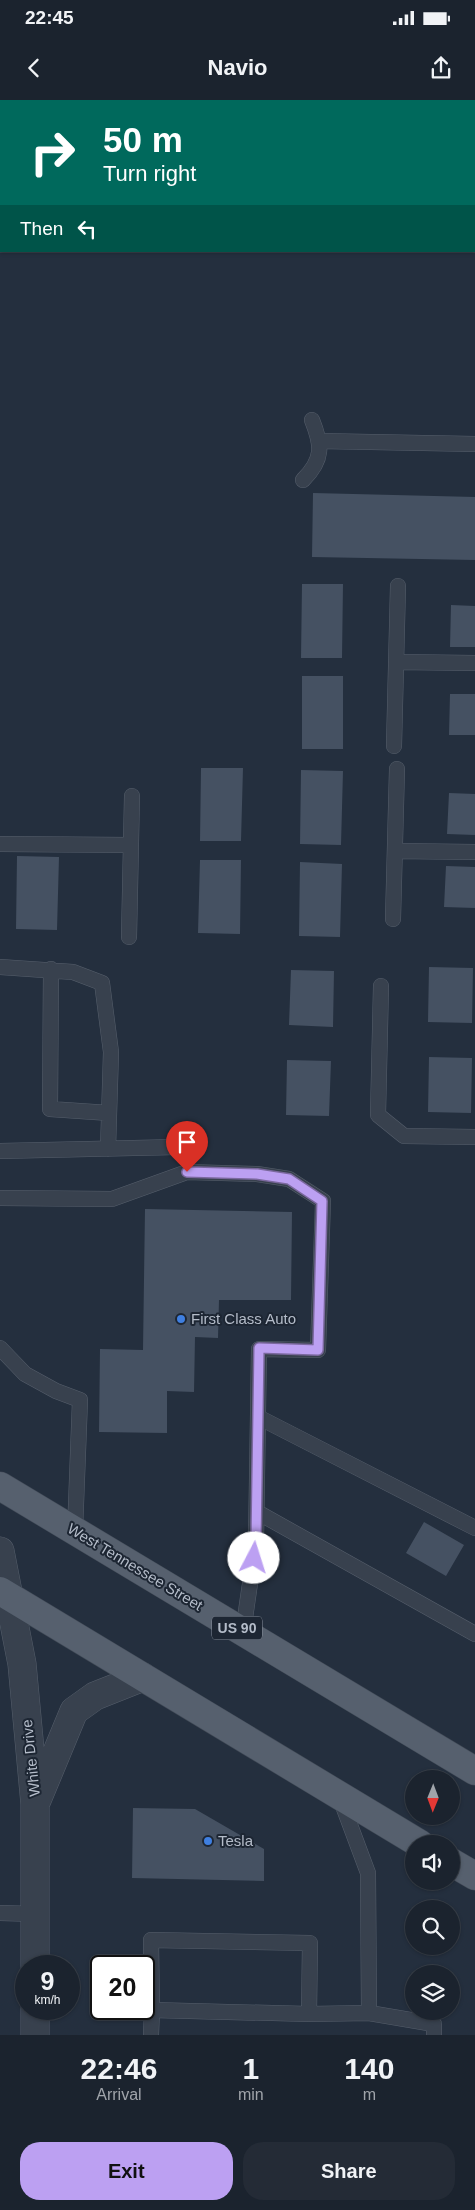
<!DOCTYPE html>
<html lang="en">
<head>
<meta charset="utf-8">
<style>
	body { margin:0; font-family:Helvetica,sans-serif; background:#242b36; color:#f1f3f6; height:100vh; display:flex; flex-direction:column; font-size:19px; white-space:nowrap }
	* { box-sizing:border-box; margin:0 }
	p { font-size:16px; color:#a0a4aa }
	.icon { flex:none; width:28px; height:28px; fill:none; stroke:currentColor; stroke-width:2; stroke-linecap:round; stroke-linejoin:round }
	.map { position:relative; height:1935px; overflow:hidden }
	.side { display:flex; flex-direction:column; background:#1b232e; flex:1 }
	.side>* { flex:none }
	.hud { position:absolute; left:0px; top:0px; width:475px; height:152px; box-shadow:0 1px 4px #0004,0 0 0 1px #39404a; background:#00695c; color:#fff; overflow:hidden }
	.needle { width:32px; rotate:181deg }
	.tools { position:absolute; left:405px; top:1670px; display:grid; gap:10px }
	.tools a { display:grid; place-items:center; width:55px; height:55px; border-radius:50%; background:#1b232e; box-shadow:0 1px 4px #0004,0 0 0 1px #39404a; font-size:25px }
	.speed { position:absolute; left:15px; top:1855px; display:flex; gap:10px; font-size:25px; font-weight:700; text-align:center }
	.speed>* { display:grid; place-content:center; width:65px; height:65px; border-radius:50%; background:#1b232e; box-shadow:0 1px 4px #0004,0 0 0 1px #39404a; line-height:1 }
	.speed small { font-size:12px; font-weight:400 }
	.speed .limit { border:2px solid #111; border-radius:8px; background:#fff; color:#111 }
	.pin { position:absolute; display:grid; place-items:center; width:42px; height:42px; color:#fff; margin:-51px -21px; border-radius:50% 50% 50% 0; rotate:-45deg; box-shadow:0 0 5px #0007 }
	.pin .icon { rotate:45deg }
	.me { position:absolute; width:55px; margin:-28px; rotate:5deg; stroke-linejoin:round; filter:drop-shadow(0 0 4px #0008) }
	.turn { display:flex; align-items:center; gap:18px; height:105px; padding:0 20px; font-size:22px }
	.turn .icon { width:65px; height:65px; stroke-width:2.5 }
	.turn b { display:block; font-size:35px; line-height:42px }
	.then { display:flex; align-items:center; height:48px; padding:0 20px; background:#0003; gap:10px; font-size:19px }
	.eta { display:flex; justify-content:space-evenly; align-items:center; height:85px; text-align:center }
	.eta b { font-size:30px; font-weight:600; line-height:35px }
	.action { display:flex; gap:10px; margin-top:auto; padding:10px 20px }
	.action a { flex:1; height:58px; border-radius:20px; background:#bca0f2; color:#111; font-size:20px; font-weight:600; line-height:58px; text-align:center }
	.action a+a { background:#242b36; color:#f1f3f6 }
	.status { display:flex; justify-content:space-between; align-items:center; height:35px; padding:0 25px; background:#1b232e; direction:ltr }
	.status svg { height:14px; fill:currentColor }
	header { display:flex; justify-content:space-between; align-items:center; height:65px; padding:0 20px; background:#1b232e; font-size:22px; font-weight:600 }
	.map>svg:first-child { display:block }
</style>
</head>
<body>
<div class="status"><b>22:45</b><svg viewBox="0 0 49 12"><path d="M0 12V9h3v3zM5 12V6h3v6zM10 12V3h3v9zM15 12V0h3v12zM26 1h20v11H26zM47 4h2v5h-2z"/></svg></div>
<header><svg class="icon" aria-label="back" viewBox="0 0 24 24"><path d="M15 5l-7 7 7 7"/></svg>Navio<svg class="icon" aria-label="share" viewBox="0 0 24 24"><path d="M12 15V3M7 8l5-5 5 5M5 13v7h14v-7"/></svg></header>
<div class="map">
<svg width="475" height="1935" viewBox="0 0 475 1935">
	<rect width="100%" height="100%" fill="#242f3e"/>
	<path fill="#455162" d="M 313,393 L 475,397 L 475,460 L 312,457 Z
		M 302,484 L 343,484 L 342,558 L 301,558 Z
		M 451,505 L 475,506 L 475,547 L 450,547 Z
		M 302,576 L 343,576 L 343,649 L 302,649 Z
		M 450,594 L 475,594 L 475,635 L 449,635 Z
		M 201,668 L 243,668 L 241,741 L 200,741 Z
		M 301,670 L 343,671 L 341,745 L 300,744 Z
		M 449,693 L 475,694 L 475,735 L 447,734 Z
		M 17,756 L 59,757 L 57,830 L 16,829 Z
		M 200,760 L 241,760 L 240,834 L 198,833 Z
		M 300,762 L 342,764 L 340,837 L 299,836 Z
		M 446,766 L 475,767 L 475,808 L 444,807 Z
		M 429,867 L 473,868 L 472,923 L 428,922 Z
		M 291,870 L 334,871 L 333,927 L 289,925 Z
		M 429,957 L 472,958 L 471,1013 L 428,1012 Z
		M 287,960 L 331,961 L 329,1016 L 286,1015 Z
		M 145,1109 L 292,1112 L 291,1200 L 219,1200 L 218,1238 L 195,1237 L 194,1292 L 167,1291 L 167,1333 L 99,1332 L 100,1249 L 143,1250 Z
		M 424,1422 L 464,1445 L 446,1476 L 406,1453 Z
		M 133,1708 L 195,1709 L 264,1749 L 264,1781 L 132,1778 Z"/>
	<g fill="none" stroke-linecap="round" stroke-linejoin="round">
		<g stroke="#565f6c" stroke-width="16">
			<path id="service" d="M 142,1 L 142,0
				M 319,341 L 475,344
				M 303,380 C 324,359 322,345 312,320
				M 396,562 L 475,563
				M 394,646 L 398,486
				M 0,744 L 131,745
				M 395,751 L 475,752
				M 393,819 L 397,669
				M 129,837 L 132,696
				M 0,867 L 73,872 L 102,883 L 111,952 L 108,1049
				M 51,869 L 50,1009 L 109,1013
				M 381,886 L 378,1015 L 404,1036 L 475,1037
				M 0,1051 L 178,1047
				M 0,1098 L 112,1099 L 187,1072 L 257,1074 L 289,1079 L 323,1101 L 318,1250 L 259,1249 L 256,1442 L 243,1532
				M 0,1248 L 25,1274 L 56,1291 L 80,1300 L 75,1431
				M 258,1317 L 475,1428
				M 257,1412 L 475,1534
				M 340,1698 L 368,1773 L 369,1913
				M 0,1813 L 35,1814
				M 309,1914 L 310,1843 L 151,1840 L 152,1910 L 309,1914 L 369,1913 L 434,1924 L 434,1935
				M 151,1935 L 152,1910"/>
		</g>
		<g stroke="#565f6c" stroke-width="29">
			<path id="tertiary" d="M 0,1451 L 22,1564 L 35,1704 L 35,1866
				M 37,1700 L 74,1611 L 95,1596 L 143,1577
				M 35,1909 L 35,1935"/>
		</g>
		<g stroke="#414a57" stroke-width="29">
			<path id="primary" d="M 0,1386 L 475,1671
				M 0,1491 L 420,1744
				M 451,1762 L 475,1776"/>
		</g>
		<use href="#service" stroke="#38414e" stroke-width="15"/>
		<use href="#tertiary" stroke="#38414e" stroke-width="28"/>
		<use href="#primary" stroke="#56606e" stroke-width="28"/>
	</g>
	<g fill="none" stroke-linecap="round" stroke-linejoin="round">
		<g stroke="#7a689d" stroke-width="12">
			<path id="route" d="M 187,1072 L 257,1074 L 289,1079 L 322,1101 L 318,1250 L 259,1248 L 256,1442 L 254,1458"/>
		</g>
		<use href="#route" stroke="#bca0f2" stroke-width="9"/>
	</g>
	<g fill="#3f7fe0" stroke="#1d2633" stroke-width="2">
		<circle cx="181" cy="1219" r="5"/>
		<circle cx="208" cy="1741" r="5"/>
	</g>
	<g text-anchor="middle" stroke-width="4" stroke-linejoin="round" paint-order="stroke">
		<rect fill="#1d2633" stroke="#878f9c" stroke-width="1" x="212" y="1516.5" width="50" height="23" rx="4"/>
		<g font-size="14" font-weight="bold" fill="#b4bcc9">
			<text x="237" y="1533">US 90</text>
		</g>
		<g font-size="15" fill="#b4bcc9" stroke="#1d2633" text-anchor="start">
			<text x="191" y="1224">First Class Auto</text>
			<text x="218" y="1746">Tesla</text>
		</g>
		<g font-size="15" fill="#b4bcc9" stroke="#1d2633">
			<text transform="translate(135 1467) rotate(31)" y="5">West Tennessee Street</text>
			<text transform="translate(31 1658) rotate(-96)" y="5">White Drive</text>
		</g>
	</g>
</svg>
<div class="tools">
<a><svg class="needle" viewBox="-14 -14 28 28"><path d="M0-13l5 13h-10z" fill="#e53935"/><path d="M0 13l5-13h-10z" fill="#a0a4aa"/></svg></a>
<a><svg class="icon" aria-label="sound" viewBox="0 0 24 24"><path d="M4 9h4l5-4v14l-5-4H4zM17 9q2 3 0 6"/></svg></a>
<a><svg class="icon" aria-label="search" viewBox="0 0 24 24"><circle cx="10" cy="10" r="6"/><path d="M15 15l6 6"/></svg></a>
<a><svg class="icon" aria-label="layers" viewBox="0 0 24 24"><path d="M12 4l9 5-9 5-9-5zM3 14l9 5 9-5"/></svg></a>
</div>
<div class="speed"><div>9<small>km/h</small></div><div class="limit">20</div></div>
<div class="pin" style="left:187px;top:1072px;background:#d93025"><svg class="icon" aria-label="arrive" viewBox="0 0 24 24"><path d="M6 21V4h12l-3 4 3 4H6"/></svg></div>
<svg class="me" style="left:254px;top:1458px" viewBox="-20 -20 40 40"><circle r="19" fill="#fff"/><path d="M0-13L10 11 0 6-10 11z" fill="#bca0f2"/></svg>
<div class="hud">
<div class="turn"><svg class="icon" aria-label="right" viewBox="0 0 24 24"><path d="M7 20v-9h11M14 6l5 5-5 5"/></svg><div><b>50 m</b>Turn right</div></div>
<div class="then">Then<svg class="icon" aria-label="left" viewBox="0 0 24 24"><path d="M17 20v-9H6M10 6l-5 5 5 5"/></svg></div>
</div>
</div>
<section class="side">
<div class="eta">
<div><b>22:46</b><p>Arrival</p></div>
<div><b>1</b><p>min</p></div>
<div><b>140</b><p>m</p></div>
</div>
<div class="action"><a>Exit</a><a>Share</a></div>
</section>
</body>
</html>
